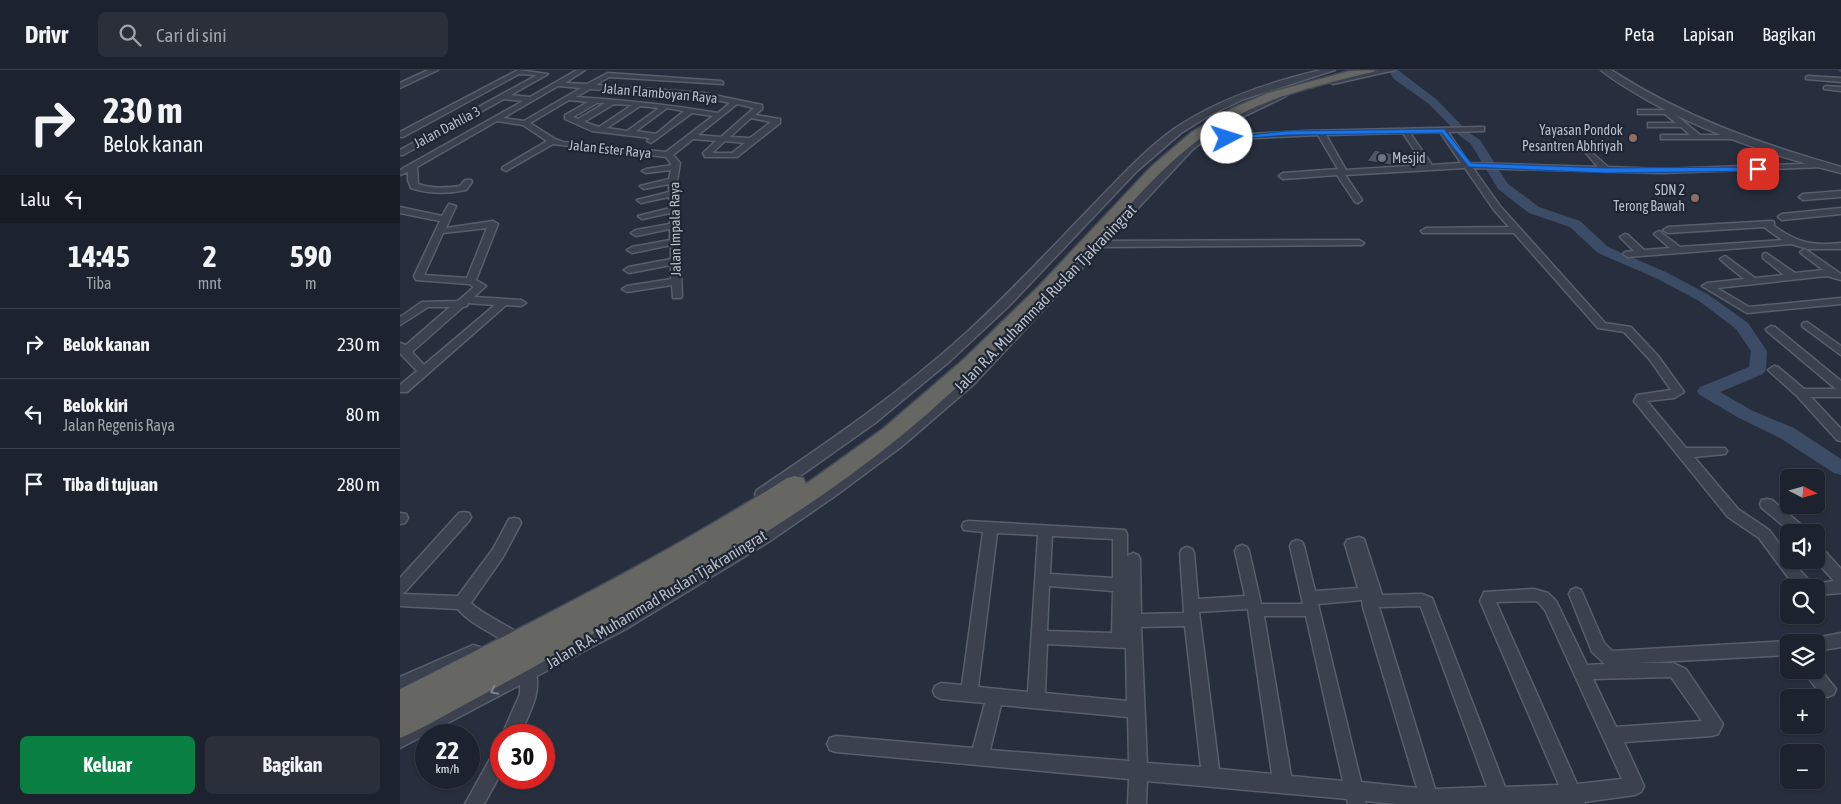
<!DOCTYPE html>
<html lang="id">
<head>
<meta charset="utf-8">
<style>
	body { margin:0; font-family:"Asap Condensed",sans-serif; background:#2a2f3a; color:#f1f3f6; height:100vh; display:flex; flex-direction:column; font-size:19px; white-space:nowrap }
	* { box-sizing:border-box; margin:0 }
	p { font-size:16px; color:#a0a4aa }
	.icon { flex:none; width:28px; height:28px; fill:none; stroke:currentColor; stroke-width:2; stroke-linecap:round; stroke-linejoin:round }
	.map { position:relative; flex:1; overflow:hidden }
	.drawer { display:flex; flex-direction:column; background:#1d232e; width:400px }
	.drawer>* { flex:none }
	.banner { background:#1d232e; color:#f1f3f6; overflow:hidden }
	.needle { width:32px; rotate:96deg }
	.controls { position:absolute; left:1380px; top:399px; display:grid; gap:10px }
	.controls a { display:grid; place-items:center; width:45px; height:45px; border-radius:8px; background:#1d232e; box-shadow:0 1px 4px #0004,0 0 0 1px #3b404a; font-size:25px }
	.speed { position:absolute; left:15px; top:654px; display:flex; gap:10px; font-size:25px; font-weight:700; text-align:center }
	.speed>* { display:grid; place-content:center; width:65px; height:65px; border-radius:50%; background:#1d232e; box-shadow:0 1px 4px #0004,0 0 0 1px #3b404a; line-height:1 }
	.speed small { font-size:12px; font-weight:400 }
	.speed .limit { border:8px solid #d22; background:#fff; color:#111 }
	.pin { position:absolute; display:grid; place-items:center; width:42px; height:42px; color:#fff; margin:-21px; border-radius:10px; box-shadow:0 2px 8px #0006 }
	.me { position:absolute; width:55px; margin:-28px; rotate:85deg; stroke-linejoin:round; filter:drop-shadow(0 0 4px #0008) }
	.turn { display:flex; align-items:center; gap:18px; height:105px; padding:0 20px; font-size:22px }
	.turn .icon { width:65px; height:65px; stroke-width:2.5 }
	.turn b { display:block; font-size:35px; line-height:42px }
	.then { display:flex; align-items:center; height:48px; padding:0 20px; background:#0003; gap:10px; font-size:19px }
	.eta { display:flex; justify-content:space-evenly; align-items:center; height:85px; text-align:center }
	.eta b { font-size:30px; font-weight:700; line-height:35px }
	.action { display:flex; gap:10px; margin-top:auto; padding:10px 20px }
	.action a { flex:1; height:58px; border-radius:8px; background:#0b8043; color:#fff; font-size:20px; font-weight:700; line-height:58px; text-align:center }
	.action a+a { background:#2a2f3a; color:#f1f3f6 }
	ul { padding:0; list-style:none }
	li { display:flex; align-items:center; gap:15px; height:70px; padding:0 20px; border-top:1px solid #3b404a }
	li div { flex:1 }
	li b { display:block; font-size:19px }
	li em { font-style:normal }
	header { display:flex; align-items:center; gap:30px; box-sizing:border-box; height:70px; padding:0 25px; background:#1d232e; border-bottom:1px solid #3b404a }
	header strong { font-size:24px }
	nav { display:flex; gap:28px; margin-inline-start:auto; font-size:18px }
	.search { width:350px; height:45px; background:#2a2f3a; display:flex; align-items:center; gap:12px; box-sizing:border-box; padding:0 18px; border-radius:8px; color:#a0a4aa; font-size:19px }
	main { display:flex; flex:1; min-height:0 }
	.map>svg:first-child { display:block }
</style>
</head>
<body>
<header>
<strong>Drivr</strong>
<div class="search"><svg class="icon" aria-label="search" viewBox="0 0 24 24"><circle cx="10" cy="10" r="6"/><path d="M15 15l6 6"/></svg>Cari di sini</div>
<nav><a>Peta</a><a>Lapisan</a><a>Bagikan</a></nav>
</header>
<main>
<section class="drawer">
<div class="banner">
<div class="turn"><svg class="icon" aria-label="right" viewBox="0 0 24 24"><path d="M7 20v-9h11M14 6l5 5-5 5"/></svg><div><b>230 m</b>Belok kanan</div></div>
<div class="then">Lalu<svg class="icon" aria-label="left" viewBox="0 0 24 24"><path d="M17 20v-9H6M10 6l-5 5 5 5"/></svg></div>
</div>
<div class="eta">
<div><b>14:45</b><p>Tiba</p></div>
<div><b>2</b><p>mnt</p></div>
<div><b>590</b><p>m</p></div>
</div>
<ul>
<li><svg class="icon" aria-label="right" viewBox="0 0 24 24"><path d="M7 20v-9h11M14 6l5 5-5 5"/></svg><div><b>Belok kanan</b></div><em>230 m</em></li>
<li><svg class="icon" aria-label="left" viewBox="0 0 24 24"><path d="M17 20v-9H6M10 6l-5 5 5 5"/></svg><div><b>Belok kiri</b><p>Jalan Regenis Raya</p></div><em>80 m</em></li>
<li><svg class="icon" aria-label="arrive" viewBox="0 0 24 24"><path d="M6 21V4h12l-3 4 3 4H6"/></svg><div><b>Tiba di tujuan</b></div><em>280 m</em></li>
</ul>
<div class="action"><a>Keluar</a><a>Bagikan</a></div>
</section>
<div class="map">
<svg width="1441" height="734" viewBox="0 0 1441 734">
	<rect width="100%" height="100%" fill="#272f3e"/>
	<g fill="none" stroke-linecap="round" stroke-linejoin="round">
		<path stroke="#3d4c66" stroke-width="2" d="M 1439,0 L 1441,1"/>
		<path fill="#3d4c66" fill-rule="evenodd" d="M 988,0 L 998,0 L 1037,30 L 1068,62 L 1080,70 L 1108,114 L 1139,137 L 1180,151 L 1208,177 L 1268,203 L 1309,225 L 1348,253 L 1367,281 L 1366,300 L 1363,304 L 1320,322 L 1351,340 L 1394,358 L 1441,389 L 1441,405 L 1434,403 L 1380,368 L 1339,348 L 1300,325 L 1297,321 L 1300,317 L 1349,297 L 1351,281 L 1336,259 L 1299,231 L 1258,209 L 1198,183 L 1170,157 L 1129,143 L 1098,119 L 1071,74 L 1060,66 L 1029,34 L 994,9 Z"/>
	</g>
	<path fill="#4d5667" stroke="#212835" d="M 975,80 L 998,85 L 991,95 L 967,91 Z"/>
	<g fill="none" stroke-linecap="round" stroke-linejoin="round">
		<g stroke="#585f6c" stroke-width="3">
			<path id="minor" d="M 118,0 L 148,4 L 111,25 L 130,27 L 177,0 L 185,0 L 165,13 L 187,14 L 208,3 L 321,11 L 323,12 L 323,14 L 209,7 L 196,15 L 304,23 L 362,35 L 362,39 L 355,45 L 380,49 L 380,53 L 337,87 L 305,87 L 303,83 L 316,71 L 293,69 L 273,85 L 280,93 L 277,111 L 282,226 L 281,228 L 273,228 L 272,215 L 227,222 L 222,219 L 227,216 L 271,209 L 271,195 L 229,203 L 224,200 L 229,197 L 271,189 L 271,175 L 232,183 L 227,180 L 232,177 L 270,170 L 270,159 L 236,166 L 231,163 L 236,160 L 270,154 L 270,143 L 242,149 L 238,146 L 270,138 L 269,127 L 241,133 L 237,130 L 269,122 L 269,114 L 244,119 L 240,116 L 269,109 L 271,100 L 246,103 L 242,101 L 246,99 L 272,95 L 266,87 L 153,74 L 106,101 L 102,99 L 103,97 L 147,71 L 123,55 L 97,51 L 17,97 L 18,114 C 32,119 46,118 60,116 L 65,110 L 71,110 L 72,112 L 66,120 C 47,124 29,124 11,118 L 8,110 L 8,102 L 0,105 L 0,100 L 123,31 L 104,29 L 3,85 L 0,85 L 0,80 L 137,5 L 119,4 L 3,67 L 0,67 L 0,62 ZM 158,16 L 181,18 L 124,51 L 103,48 ZM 190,19 L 304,27 L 330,33 L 318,43 C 271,35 224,30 176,27 ZM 169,30 L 188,32 L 165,45 L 165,49 L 192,61 L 250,68 L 247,71 L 251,73 L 292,43 L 313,46 L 266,82 L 163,72 L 155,69 L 130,53 ZM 197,33 L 205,33 L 178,49 L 173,47 ZM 214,34 L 232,35 L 199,57 L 184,52 ZM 337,34 L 354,38 L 321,67 L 298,65 ZM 240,36 L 259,38 L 227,61 L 207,58 ZM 267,38 L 284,41 L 256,64 L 236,61 ZM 351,48 L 371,52 L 350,68 L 330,67 ZM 325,71 L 345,73 L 332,83 L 312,83 Z
				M 1408,6 L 1441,8 L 1441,12 L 1406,9 L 1406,7 Z
				M 1426,16 L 1441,17 L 1441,21 L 1424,19 L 1424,17 Z
				M 1238,40 L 1270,40 L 1300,65 L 1337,65 L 1341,67 L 1337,69 L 1261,69 L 1261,65 L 1290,65 L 1281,57 L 1248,57 L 1248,53 L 1276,53 L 1265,44 L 1238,44 Z
				M 1081,57 L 1084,57 L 1084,61 L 1048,62 L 1069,93 L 1198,97 L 1186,83 L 1190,81 L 1208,97 L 1262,99 L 1427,93 L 1427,97 L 1424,97 L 1262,103 L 1073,98 L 1100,136 L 1205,253 L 1231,257 L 1258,286 L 1284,322 L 1274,328 L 1247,331 L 1286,378 L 1325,378 L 1327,381 L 1325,384 L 1294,387 L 1338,439 L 1369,460 L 1389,487 L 1389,490 L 1391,490 L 1412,514 L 1434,511 L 1415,490 L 1416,475 L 1421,477 L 1441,499 L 1441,523 L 1416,525 L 1416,518 L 1396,518 L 1359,468 L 1328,447 L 1234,331 L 1237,325 L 1271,320 L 1250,290 L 1224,262 L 1198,258 L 1114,163 L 1023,163 L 1021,161 L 1026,158 L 1109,157 L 1094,140 L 1065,98 L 945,105 L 962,130 L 958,133 L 955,132 L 937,105 L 883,109 L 879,106 L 883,103 L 938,99 L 918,65 L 833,69 L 804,68 L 800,66 L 804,64 L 833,65 L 906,61 ZM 1003,63 L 1024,95 L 946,100 L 926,65 ZM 1010,63 L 1040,62 L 1061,93 L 1032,95 Z
				M 1441,121 L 1441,127 L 1403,130 L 1399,127 L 1403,124 Z
				M 49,134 L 56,136 L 46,158 L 93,151 L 98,154 L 76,210 L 86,216 L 74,227 L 121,230 L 126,233 L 121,236 L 106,235 L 7,322 L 0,322 L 0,315 L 17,301 L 0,283 L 0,273 L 6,275 L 50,237 L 28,237 L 0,255 L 0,247 L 22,232 L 58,231 L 74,217 L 69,214 L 16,210 L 14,206 L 40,151 L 0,143 L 0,137 L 42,146 ZM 87,158 L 67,208 L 24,205 L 43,163 ZM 68,233 L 95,235 L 24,295 L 12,282 L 63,237 L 67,236 Z
				M 1441,138 L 1441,144 L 1382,150 L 1378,147 L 1382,144 Z
				M 1371,151 L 1374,152 L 1374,156 C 1398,173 1412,176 1441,173 L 1441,179 L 1408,179 L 1391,174 L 1228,187 L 1223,184 L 1225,182 L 1234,181 L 1220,167 L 1225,164 L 1228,165 L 1244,180 L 1270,178 L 1254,164 L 1259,161 L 1280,177 L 1382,170 L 1364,157 L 1268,163 L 1263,160 L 1268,157 Z
				M 959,170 L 964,173 L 962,175 L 698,177 L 693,174 L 698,171 Z
				M 1405,179 L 1441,204 L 1441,210 L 1427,206 L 1317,218 L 1349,237 L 1441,228 L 1441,234 L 1347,243 L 1302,216 L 1307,213 L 1344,209 L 1322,191 L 1320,189 L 1325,186 L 1355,208 L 1384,205 L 1363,188 L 1363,184 L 1366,183 L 1395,203 L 1423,200 L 1402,184 L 1400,182 Z
				M 1407,252 L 1441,276 L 1441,285 L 1403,257 L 1402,255 L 1403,253 Z
				M 1371,256 L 1375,257 L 1441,311 L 1441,327 L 1411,327 L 1441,359 L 1441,371 L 1437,370 L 1397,326 L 1368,300 L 1374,296 L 1378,297 L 1404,319 L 1436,319 L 1367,261 L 1366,259 Z
				M 1367,429 L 1372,430 L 1405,458 L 1407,462 L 1391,462 L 1362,438 L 1360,434 L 1362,430 Z
				M 64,442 L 69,443 L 71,447 L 69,451 L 5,522 L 1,524 L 58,526 L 93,479 L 109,449 L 114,448 L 119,449 L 121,453 L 103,487 L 71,533 C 78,541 104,554 115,561 L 117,566 L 115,571 L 109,573 L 103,571 C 89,561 68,552 58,539 L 0,536 L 0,508 L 59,443 Z
				M 0,443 L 6,444 L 8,448 L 5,453 L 0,454 Z
				M 569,451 L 725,460 L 727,464 L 727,486 L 733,483 L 738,485 L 740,489 L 741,544 L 784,543 L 780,483 L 782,479 L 787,477 L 792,479 L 794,483 L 798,529 L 845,526 L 835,481 L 837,477 L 842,475 L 847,477 L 849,481 L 861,534 L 903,534 L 890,476 L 892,472 L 897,470 L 902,472 L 904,476 L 915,521 L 958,518 L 945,474 L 947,470 L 959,467 L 964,469 L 982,525 L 1022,524 L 1032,528 L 1105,717 L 1159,715 L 1080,531 L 1084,522 L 1134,519 L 1148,523 L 1156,531 L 1187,595 L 1205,594 L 1192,582 L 1169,524 L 1171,520 L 1176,518 L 1181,520 L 1204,573 L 1212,581 L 1389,571 L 1393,572 L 1389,572 L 1389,585 L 1238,593 L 1273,593 L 1286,599 L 1323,654 L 1318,664 L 1312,666 L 1224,672 L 1244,716 L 1241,722 L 1235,725 L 1184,732 L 1185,734 L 997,734 L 965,731 L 966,734 L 948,734 L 947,729 L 747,711 L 746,734 L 728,734 L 729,709 L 436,682 L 430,680 L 427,674 L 430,668 L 436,666 L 573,678 L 585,633 L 541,629 L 535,626 L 533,621 L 535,616 L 541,613 L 562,615 L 583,462 L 564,460 L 562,456 L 564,452 ZM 597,463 L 638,465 L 628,622 L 578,617 ZM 652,466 L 713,469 L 713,508 L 650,504 ZM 649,516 L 713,521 L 712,563 L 647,561 ZM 962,530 L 963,537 L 1017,718 L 961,712 L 918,534 ZM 1134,531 L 1138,532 L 1145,540 L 1222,709 L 1177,714 L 1096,532 ZM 1020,536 L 1021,537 L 1087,717 L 1035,719 L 979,537 ZM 847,539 L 848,539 L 872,704 L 819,699 L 799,542 ZM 864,546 L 906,546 L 943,711 L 891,706 ZM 785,556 L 801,697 L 747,693 L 741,557 ZM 647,574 L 726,578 L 727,631 L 645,623 ZM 1271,607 L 1302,651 L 1216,657 L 1193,609 ZM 601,635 L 728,647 L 729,691 L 590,680 Z
				M 1441,563 L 1441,577 L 1416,581 L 1416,572 L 1409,572 L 1410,569 Z
				M 1416,594 L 1436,619 L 1434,624 L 1428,627 C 1418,623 1409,610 1405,600 L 1416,600 Z
				M 128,597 L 134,599 C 144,620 128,645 120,665 L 102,665 L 120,624 L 120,604 L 122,599 Z
				M 101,677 L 101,703 L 84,734 L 65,734 L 95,680 Z"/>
		</g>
		<g stroke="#585f6c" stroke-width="3">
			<path id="tertiary" d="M 28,0 L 38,0 L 0,18 L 0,13 Z
				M 921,0 L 935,0 L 844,29 L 810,45 L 781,63 L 737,101 L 609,236 L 550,291 L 475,353 L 369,428 L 363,430 L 357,428 L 355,424 L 357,420 C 430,371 501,322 566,263 C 612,221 653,176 697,131 C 721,106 745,80 774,59 C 818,29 870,12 921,0 Z
				M 979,0 L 995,0 L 933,14 L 929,12 Z
				M 1201,0 L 1211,0 C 1286,48 1355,72 1441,97 L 1441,103 C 1370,85 1295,60 1232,21 C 1222,15 1210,8 1201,0 Z
				M 879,24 L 886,26 L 822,57 L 793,79 L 574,314 L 501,377 L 435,426 L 367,473 L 226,559 L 0,678 L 0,657 C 197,560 382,460 551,319 C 578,297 601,271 625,245 C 661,206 697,167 733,128 C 759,102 784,74 814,54 C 834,42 858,34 879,24 Z
				M 73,575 L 80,577 L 83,583 L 80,589 L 0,626 L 0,607 Z"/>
		</g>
		<g stroke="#454c59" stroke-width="3">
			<path id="trunk" d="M 975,0 L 973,2 C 922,14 872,25 826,52 C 771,83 732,133 691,179 C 639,237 585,294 526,345 C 420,437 296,506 175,574 C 138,595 101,615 64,635 C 43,646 22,659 0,668 L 0,619 C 131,553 263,487 387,408 L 395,406 L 403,408 L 406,414 L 484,358 L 563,290 L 638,217 L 752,96 L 792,62 L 831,39 L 868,23 L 950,1 Z"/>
		</g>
		<use href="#minor" fill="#3b414e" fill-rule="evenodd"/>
		<use href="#tertiary" fill="#3b414e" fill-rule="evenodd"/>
		<use href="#trunk" fill="#666663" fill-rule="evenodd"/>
	</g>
	<defs><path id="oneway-chevron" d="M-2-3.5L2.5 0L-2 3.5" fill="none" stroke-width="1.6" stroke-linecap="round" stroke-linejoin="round" transform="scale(1.25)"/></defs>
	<use stroke="#7f8592" href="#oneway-chevron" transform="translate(94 621) rotate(154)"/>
	<path fill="#1a73e8" stroke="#114b97" d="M 1044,59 L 1071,93 L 1206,98 L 1358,97 L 1362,99 L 1358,101 L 1206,103 L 1069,97 L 1042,63 L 887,65 L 827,70 L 823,68 L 887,61 Z"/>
	<g fill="#8d6e63" stroke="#1f2633" stroke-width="2">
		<circle cx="1233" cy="68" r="5"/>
		<circle cx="1295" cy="128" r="5"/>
	</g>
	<circle fill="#6b7280" stroke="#1f2633" stroke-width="2" cx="982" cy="88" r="5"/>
	<g text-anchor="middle" stroke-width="4.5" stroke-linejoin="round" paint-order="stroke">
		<g font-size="14" fill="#b7bdc9" stroke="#1f2633">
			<text transform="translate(260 23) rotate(5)" y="5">Jalan Flamboyan Raya</text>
			<text transform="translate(47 57) rotate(-28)" y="5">Jalan Dahlia 3</text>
			<text transform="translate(210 79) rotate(6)" y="5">Jalan Ester Raya</text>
			<text transform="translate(275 159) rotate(-91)" y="5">Jalan Impala Raya</text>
		</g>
		<g font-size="14" fill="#b7bdc9" stroke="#1f2633" text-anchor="end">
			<text x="1223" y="65">Yayasan Pondok<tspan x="1223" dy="16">Pesantren Abhriyah</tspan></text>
			<text x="992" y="93" text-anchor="start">Mesjid</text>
			<text x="1285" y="125">SDN 2<tspan x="1285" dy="16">Terong Bawah</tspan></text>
		</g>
		<g font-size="16" fill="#b7bdc9" stroke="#1f2633">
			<text transform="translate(645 228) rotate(-46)" y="6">Jalan R.A. Muhammad Ruslan Tjakraningrat</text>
			<text transform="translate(256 529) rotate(-31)" y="6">Jalan R.A. Muhammad Ruslan Tjakraningrat</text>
		</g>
	</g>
</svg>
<div class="controls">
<a><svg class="needle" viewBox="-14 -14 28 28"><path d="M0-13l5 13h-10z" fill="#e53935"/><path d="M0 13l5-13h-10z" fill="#a0a4aa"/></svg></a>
<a><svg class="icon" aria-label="sound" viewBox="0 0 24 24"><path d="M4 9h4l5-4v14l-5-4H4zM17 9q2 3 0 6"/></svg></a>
<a><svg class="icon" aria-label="search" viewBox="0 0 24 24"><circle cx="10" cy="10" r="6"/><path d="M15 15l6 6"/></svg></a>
<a><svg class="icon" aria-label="layers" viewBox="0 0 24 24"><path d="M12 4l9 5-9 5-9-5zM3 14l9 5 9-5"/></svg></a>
<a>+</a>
<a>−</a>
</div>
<div class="speed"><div>22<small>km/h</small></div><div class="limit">30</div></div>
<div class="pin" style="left:1358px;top:99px;background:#d93025"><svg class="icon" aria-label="arrive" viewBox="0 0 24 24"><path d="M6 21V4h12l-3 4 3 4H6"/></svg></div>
<svg class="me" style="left:827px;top:68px" viewBox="-20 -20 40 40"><circle r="19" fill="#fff"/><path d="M0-13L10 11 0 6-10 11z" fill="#1a73e8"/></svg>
</div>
</main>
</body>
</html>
